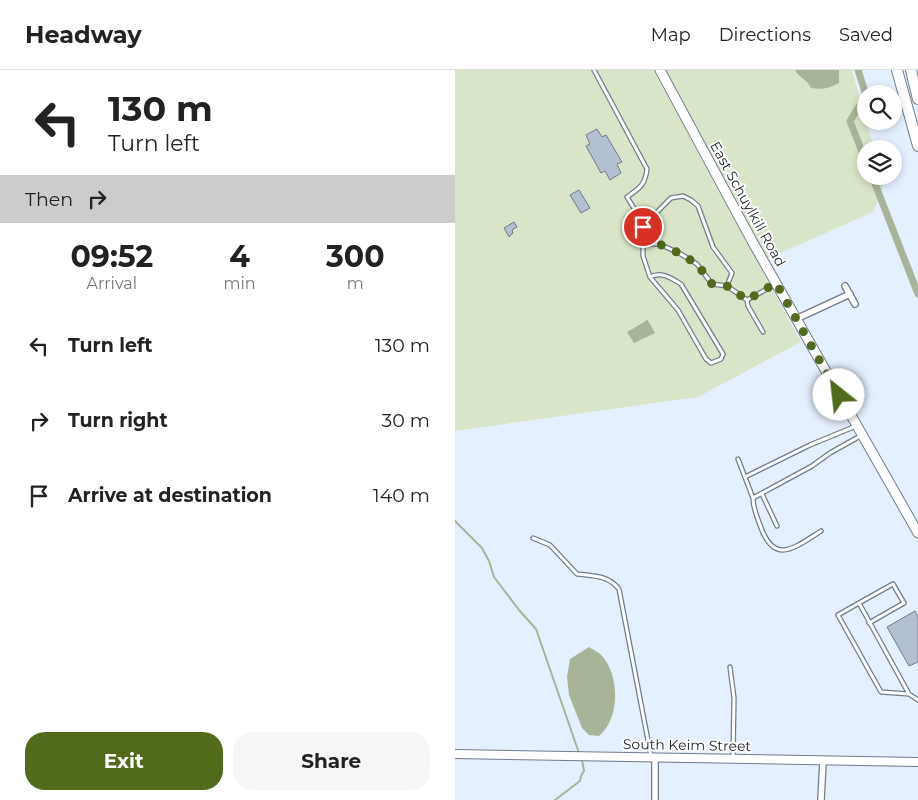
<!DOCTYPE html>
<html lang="en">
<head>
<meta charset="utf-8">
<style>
	body { margin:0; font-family:Montserrat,sans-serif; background:#f6f6f6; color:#222; height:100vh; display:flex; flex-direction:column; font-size:19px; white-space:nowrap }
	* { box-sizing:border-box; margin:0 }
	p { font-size:16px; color:#767676 }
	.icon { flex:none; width:28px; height:28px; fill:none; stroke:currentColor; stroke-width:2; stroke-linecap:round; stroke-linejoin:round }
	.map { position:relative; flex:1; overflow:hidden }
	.side { display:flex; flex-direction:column; background:#fff; width:455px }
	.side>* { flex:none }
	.top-card { background:#fff; color:#222; overflow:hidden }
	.fabs { position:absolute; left:402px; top:15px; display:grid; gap:10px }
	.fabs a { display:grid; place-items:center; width:45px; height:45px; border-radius:50%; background:#fff; box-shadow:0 2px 8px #0003; font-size:25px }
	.pin { position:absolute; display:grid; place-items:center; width:42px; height:42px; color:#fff; margin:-21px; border:2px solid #fff; border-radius:50%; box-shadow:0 1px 5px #0007 }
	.me { position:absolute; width:55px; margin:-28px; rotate:331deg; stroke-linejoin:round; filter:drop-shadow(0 0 4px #0008) }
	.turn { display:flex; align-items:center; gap:18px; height:105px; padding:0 25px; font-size:22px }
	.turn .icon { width:65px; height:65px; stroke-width:2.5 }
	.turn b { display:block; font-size:35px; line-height:42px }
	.then { display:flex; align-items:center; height:48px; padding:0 25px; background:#0003; gap:10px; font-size:19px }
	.eta { display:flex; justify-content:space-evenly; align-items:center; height:85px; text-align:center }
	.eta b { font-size:30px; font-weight:700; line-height:35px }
	.cta { display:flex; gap:10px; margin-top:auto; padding:10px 25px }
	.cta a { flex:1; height:58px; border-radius:20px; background:#516a1c; color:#fff; font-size:20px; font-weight:700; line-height:58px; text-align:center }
	.cta a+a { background:#f6f6f6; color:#222 }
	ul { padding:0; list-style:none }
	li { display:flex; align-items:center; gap:15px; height:75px; padding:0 25px }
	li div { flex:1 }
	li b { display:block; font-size:19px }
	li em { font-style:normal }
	header { display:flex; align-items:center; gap:30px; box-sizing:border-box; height:70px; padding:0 25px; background:#fff; border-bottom:1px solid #e0e0e0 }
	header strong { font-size:24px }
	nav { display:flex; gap:28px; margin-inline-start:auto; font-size:18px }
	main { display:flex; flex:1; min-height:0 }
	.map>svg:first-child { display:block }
</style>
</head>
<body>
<header>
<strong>Headway</strong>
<nav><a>Map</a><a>Directions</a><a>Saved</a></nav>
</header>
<main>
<section class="side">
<div class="top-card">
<div class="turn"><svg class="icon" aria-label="left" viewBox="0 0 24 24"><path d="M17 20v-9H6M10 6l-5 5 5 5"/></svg><div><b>130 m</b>Turn left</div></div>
<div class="then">Then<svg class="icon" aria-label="right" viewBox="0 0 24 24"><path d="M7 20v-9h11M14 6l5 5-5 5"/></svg></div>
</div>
<div class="eta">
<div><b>09:52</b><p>Arrival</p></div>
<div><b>4</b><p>min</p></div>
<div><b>300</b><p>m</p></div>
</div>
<ul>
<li><svg class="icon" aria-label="left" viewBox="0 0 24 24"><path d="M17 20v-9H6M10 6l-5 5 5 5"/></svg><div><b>Turn left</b></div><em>130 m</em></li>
<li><svg class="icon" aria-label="right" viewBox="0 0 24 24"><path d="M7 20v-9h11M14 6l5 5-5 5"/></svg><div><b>Turn right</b></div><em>30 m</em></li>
<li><svg class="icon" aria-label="arrive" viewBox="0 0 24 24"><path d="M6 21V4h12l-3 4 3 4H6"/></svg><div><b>Arrive at destination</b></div><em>140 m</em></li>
</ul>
<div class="cta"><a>Exit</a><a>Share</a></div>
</section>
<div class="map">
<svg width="463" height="730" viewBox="0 0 463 730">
	<rect width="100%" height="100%" fill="#e5f0ff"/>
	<path fill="#d9e5c8" d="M 0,0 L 397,0 L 419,79 L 411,79 L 411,106 L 427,106 L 429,113 L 418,142 L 303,193 L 346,272 L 243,327 L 0,361 Z"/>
	<path fill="#a8b497" d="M 340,0 L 384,0 L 384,13 C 375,18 367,20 356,18 C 352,9 344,8 340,0 Z
		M 192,249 L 200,263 L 179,273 L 172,262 L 191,251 Z
		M 134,577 C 138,580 144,582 147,586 C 165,606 165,649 144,666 L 134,665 L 127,658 L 114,625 L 112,607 L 115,589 Z"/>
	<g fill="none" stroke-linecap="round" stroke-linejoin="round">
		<path stroke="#a8b497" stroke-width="2" d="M 0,451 L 27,478 L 34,491 L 39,507 L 64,540 L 81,559 L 124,683
			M 100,730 L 125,711 L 126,706 L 129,701 L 127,690"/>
		<path stroke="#a8b497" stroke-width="7" d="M 403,0 L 411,25 L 395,51 L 411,92
			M 417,106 L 463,224"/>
	</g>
	<path fill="#b3c0d2" stroke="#6e7a8a" d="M 142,59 L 147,67 L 151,65 L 167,92 L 162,94 L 166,103 L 155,110 L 150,101 L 146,103 L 131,76 L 135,74 L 131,65 Z
		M 124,120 L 135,138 L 126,143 L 115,125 Z
		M 59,152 L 62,157 L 57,160 L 58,163 L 54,167 L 49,158 Z
		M 460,541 L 463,547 L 463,592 L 454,596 L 432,557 Z"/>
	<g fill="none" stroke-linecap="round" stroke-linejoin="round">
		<g stroke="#707c8c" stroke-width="5.5">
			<path id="lane" d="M 139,0 L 192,99 C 190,115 185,118 172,127 L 188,153
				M 188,169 L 188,186 L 195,207 L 223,240 L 251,289 L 256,293 L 266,289 L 268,284 L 226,214 C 216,208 206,201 195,207
				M 272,216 L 277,203 L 258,177 L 243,136 L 236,130 L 228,126 L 216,128 L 200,144 L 188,153 L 188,169 L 194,174 L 204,174 L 224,183 L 242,194 L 257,214 L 272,216 L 292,230
				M 308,262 L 293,236 L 292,230 L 321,214
				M 283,389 L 298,428 L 357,396 L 375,383 L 407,365
				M 290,407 L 355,375 L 401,356
				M 307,424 L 322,456
				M 298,428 C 298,438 302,447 305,455 C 319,496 339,478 366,461
				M 78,468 L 95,475 L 122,504 C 138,506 153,505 164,519 L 196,686
				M 404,533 L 438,514 L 449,533 L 414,553
				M 275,597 L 279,628 L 278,688
				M 454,624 L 426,622 L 383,545 L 404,533 L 454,624 L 463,630"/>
		</g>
		<g stroke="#707c8c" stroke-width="8">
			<path id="street" d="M 390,216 L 400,234
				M 341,249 L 395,224
				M 200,687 L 200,730
				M 366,730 L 368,691"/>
		</g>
		<g stroke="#707c8c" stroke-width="10">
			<path id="secondary" d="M 0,684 L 463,692"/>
		</g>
		<g stroke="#707c8c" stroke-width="11">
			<path id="primary" d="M 205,0 L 297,171 L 463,463"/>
		</g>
		<g stroke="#707c8c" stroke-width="12">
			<path id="highway" d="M 442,0 L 463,76
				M 456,0 L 463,29"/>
		</g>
		<use href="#lane" stroke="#fff" stroke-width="3"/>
		<use href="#street" stroke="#fff" stroke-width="5.5"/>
		<use href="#secondary" stroke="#fff" stroke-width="8"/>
		<use href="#primary" stroke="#fff" stroke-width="9"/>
		<use href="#highway" stroke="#fff" stroke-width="10"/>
	</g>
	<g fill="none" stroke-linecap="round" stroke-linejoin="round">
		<path stroke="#516a1c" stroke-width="9" stroke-dasharray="0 16.2" d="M 188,157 L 188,169 L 194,174 L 204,174 L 224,183 L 242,194 L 257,214 L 272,216 L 292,230 L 321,213 L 384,325"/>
	</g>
	<g text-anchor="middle" stroke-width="4" stroke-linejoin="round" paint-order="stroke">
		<g font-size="14" fill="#1c2027" stroke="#fff">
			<text transform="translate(293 134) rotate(61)" y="5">East Schuylkill Road</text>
			<text transform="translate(232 675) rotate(1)" y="5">South Keim Street</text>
		</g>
	</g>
</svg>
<div class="fabs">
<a><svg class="icon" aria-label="search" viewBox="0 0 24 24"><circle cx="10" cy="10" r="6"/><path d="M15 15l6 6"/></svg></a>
<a><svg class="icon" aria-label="layers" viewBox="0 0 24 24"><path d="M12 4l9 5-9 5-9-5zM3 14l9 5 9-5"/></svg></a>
</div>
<div class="pin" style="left:188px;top:157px;background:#d93025"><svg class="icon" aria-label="arrive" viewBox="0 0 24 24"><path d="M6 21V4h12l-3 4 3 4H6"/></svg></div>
<svg class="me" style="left:384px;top:325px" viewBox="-20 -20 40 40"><circle r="19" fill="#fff"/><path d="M0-13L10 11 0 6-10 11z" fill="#516a1c"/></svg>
</div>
</main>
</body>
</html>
